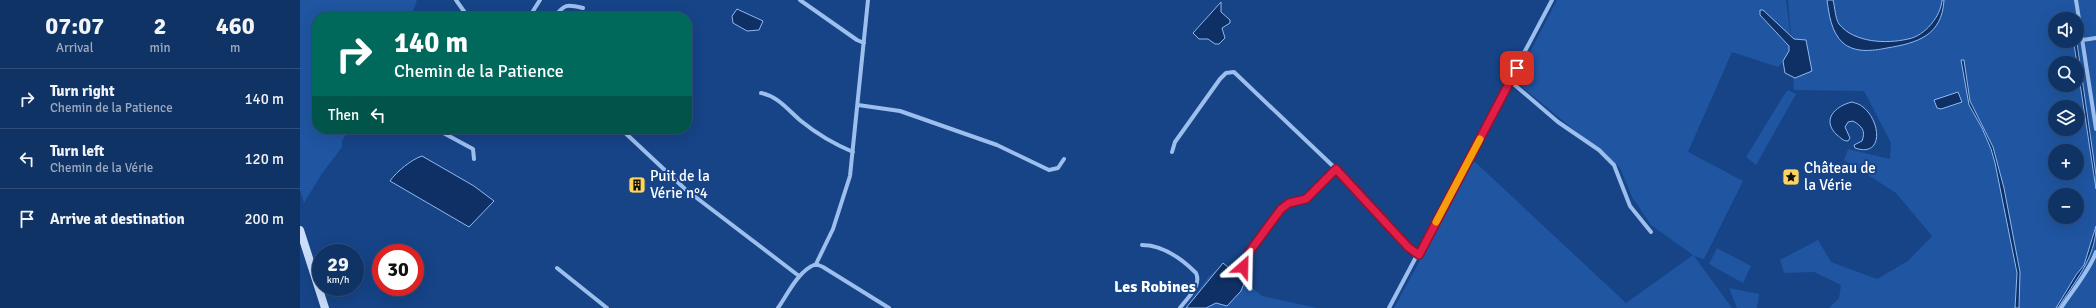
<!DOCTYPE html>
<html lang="en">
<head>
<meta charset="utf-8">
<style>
	body { margin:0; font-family:Signika,sans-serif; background:#193b6b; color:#f1f3f6; height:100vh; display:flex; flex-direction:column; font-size:15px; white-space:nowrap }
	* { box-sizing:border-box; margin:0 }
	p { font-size:13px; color:#9caabf }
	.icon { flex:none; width:22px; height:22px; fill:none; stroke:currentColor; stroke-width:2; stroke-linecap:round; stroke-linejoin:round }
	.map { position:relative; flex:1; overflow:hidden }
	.panel { display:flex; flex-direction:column; background:#103365; width:300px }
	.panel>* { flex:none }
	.hud { position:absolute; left:12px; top:12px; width:380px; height:122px; border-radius:16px; box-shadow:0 4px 16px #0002,0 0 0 1px #304e79; background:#00695c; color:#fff; overflow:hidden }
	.fabs { position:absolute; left:1748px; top:12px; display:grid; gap:8px }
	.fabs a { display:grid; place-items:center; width:36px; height:36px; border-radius:50%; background:#103365; box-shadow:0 4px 16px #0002,0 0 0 1px #304e79; font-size:20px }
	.speed { position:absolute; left:12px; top:244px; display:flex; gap:8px; font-size:20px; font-weight:700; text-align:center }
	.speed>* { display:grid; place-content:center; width:52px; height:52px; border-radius:50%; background:#103365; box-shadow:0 4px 16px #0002,0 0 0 1px #304e79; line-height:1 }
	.speed small { font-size:10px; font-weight:400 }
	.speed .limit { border:6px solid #d22; background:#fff; color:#111 }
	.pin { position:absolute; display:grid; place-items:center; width:34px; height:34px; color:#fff; margin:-17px; border-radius:8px; box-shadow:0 2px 6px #0006 }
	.me { position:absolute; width:44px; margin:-22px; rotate:25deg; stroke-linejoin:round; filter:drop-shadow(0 0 3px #0008) }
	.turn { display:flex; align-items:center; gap:14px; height:84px; padding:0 16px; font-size:18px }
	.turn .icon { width:52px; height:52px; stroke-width:2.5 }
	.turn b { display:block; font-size:28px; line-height:34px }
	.then { display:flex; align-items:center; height:38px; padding:0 16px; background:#0003; gap:8px; font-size:15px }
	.eta { display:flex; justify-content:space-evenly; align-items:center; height:68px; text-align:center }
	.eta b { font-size:24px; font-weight:800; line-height:28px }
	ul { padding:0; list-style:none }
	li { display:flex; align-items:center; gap:12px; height:60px; padding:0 16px; border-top:1px solid #304e79 }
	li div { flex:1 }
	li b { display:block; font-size:15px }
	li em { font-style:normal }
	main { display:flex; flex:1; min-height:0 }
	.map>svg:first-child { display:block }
</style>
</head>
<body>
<main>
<section class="panel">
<div class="eta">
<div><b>07:07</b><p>Arrival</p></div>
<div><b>2</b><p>min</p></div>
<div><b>460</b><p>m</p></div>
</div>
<ul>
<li><svg class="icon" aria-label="right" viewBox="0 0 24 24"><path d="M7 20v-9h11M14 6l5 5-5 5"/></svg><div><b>Turn right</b><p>Chemin de la Patience</p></div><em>140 m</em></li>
<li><svg class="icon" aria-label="left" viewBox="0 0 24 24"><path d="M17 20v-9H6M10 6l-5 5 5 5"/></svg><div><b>Turn left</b><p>Chemin de la Vérie</p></div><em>120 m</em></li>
<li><svg class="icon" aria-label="arrive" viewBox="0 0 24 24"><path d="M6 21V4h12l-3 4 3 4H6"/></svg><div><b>Arrive at destination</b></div><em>200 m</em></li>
</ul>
</section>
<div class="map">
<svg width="1796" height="308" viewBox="0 0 1796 308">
	<rect width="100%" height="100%" fill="#164487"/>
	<path fill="#1f55a1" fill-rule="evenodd" d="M 0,0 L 117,0 L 111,17 L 17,17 L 17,129 L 49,129 L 42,141 L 42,147 L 21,175 L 4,203 L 0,190 Z
		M 1257,0 L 1486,0 L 1492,46 L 1488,0 L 1796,0 L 1796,308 L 1529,308 L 1539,298 L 1541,285 L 1514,272 L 1484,273 L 1480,260 L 1518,240 L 1531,262 L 1577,279 L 1608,261 L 1632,236 L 1596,193 L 1544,160 L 1548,149 L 1590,159 L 1591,143 L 1564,91 L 1494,90 L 1492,53 L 1478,67 L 1432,52 L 1388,152 L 1443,181 L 1404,259 L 1394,256 L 1432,308 L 1094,308 L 1174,161 L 1326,303 L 1393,255 L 1351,225 L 1332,197 L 1320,168 L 1215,81 ZM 1755,19 L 1777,19 L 1777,41 L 1755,41 ZM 1755,63 L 1777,63 L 1777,85 L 1755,85 ZM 1755,107 L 1777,107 L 1777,129 L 1755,129 ZM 1755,151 L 1777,151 L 1777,173 L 1755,173 ZM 1755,195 L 1777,195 L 1777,217 L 1755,217 Z
		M 1488,90 L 1496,94 L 1456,165 L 1446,157 L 1484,95 Z
		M 1417,248 L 1451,266 L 1443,283 L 1409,264 Z
		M 923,265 L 962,296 L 1017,308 L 885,308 L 909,276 Z
		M 1429,288 L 1459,294 L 1457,308 L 1437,308 Z"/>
	<path fill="#0e3064" stroke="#8fb9f1" d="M 1527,0 L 1533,0 C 1535,7 1535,18 1539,24 C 1554,43 1587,44 1608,39 C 1625,36 1641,16 1642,0 L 1644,0 C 1642,36 1617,43 1587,48 C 1572,51 1555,53 1543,43 C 1531,32 1529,14 1527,0 Z
		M 921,2 L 921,12 L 930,20 L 930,23 L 922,28 L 925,38 L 919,44 L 915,44 L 908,39 L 899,39 L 893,33 Z
		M 437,9 L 463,21 L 459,30 L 447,31 L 433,23 L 432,16 Z
		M 1460,10 L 1463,10 L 1494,39 L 1506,40 L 1512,71 L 1495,78 L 1485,73 L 1483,61 L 1489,51 L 1489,46 L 1460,15 Z
		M 1777,43 L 1796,175 L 1796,189 L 1774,44 Z
		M 1661,60 L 1664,60 L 1670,101 L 1693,147 L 1704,188 L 1720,272 L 1719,308 L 1715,308 L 1717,273 L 1695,163 L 1691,149 L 1682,128 L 1669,105 Z
		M 1658,92 L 1662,102 L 1641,109 L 1637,108 L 1634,100 Z
		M 1552,102 C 1555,103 1560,104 1563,107 C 1581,121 1584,158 1555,148 L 1554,145 L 1562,141 C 1566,131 1562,126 1553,121 L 1548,122 L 1545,127 L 1550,138 L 1548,141 C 1543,141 1541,138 1537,135 C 1521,120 1535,106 1552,102 Z
		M 122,156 L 174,186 L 194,201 L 169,227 L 90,181 C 96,172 112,159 122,156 Z
		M 1796,226 C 1796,258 1774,282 1758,308 L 1756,308 L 1776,275 L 1784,265 Z
		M 923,263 L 945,281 L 941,291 L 927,306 L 916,303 L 906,308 L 886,308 Z"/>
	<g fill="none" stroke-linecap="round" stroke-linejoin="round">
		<path stroke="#9dbfee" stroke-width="4" d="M 156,0 L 168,17
			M 500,0 L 557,40 L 564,43
			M 1776,0 L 1796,129
			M 238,17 L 233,11 L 240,0
			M 254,17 C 265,4 266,4 283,8
			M 1783,40 L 1796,38
			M 1210,81 L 1258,122 L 1299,150 L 1314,165 L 1330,206 L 1351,232
			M 461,93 C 478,96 488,110 501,121 C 517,134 534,144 553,152
			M 558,105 L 600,111 L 697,145 L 749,170 L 758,168 L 764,159
			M 136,129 L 173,149 L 174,159
			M 321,129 L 385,189 L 499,276
			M 93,130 L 93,129
			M 872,152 L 875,142 L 920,79 L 926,73 L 934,72 L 1036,169 L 1108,247 L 1119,255
			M 842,245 C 862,245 882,259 896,273 C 902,286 887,298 880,308
			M 516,264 L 533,229 L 550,176 L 568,0
			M 943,267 L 950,251 L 981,209 L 989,203 L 1006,199 L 1036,169
			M 257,268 L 307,308
			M 478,308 C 489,292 498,271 516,264 L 523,267 L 589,308
			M 1089,308 L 1252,0
			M 1761,308 C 1772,291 1790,270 1796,252"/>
		<path stroke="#caddfa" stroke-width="8" d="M 0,230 L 25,308"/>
	</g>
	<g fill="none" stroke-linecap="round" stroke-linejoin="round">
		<g stroke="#92132f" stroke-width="10">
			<path id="route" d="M 943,267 L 950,251 L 981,209 L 989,203 L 1006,199 L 1036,169 L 1108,247 L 1119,255 L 1217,68"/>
		</g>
		<use href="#route" stroke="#e11d48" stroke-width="7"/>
		<path stroke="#f59e0b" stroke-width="7" d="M 1136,222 L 1180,139"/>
	</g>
	<defs>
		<g id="sight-square" transform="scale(0.9)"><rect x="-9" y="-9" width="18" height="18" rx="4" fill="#ffd45a" stroke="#164487"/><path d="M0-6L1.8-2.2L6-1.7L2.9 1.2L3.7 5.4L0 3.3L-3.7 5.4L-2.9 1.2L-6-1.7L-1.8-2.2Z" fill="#111"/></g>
		<g id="building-square" transform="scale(0.9)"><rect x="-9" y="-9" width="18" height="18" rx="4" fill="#ffd45a" stroke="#164487"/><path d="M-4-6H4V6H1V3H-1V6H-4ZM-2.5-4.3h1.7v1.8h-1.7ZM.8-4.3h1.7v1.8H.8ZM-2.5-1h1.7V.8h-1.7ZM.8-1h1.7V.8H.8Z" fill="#111"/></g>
	</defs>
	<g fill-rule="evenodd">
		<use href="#sight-square" x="1491" y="177"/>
		<use href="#building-square" x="337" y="185"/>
	</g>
	<g text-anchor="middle" stroke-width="4" stroke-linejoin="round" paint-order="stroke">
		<g font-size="15" fill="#fff" stroke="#164487" text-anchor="start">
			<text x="1504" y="173">Château de<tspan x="1504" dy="17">la Vérie</tspan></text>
			<text x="350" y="181">Puit de la<tspan x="350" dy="17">Vérie n°4</tspan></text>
		</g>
		<g font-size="16" font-weight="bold" fill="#fff" stroke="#164487">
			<text x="855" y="292">Les Robines</text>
		</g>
	</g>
</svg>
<div class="fabs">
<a><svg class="icon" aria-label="sound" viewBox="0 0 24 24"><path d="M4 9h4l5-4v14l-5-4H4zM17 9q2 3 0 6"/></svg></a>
<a><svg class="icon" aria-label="search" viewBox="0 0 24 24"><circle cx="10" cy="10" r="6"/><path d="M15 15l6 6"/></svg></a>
<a><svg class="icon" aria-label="layers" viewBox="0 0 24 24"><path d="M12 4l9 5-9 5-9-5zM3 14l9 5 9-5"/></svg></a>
<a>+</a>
<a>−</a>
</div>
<div class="speed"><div>29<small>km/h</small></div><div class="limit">30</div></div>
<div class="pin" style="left:1217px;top:68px;background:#d93025"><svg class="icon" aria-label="arrive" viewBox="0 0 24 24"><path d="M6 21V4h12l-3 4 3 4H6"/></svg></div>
<svg class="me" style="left:943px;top:267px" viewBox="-20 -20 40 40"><path d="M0-17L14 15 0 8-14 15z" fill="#e11d48" stroke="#fff" stroke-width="4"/></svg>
<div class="hud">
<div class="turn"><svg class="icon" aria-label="right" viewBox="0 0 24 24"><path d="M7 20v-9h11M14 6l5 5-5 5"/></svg><div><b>140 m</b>Chemin de la Patience</div></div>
<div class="then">Then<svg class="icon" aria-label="left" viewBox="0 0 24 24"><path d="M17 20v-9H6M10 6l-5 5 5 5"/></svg></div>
</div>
</div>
</main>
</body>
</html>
